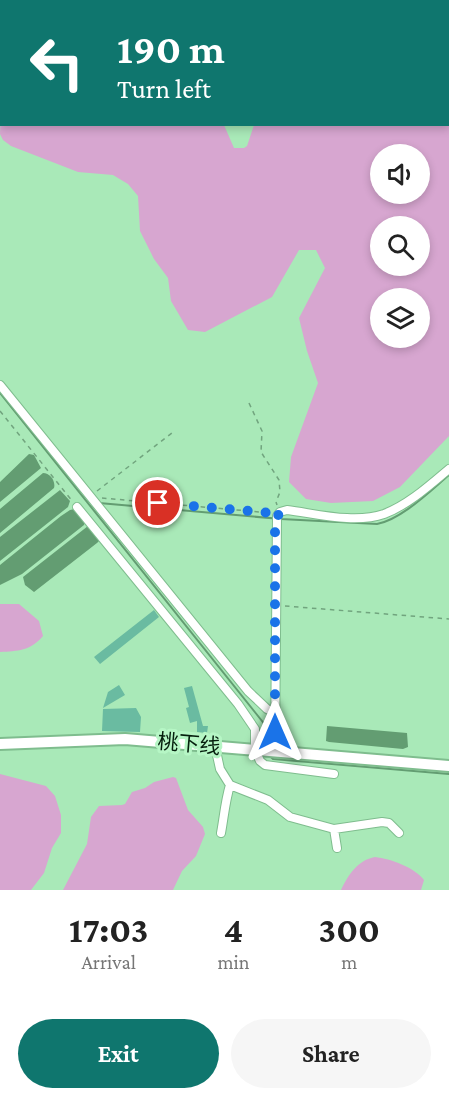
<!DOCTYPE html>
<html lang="en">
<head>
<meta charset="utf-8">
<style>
	body { margin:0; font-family:"Crimson Pro","Noto Sans SC",serif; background:#f6f6f6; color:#222; height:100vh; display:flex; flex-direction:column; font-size:22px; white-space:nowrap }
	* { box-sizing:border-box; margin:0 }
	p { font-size:20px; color:#767676 }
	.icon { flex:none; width:33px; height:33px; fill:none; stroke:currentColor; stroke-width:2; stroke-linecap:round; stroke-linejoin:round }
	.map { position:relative; height:890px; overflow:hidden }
	.panel { display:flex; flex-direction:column; background:#fff; flex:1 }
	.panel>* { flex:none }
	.banner { position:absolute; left:0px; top:0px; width:450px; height:126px; box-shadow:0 3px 9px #0003; background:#0f766e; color:#fff; overflow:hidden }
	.controls { position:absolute; left:370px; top:144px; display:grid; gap:12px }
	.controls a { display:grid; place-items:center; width:60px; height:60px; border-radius:50%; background:#fff; box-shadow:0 3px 9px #0003; font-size:30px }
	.pin { position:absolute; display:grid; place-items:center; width:51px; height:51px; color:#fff; margin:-26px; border:3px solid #fff; border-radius:50%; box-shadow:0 2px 6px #0007 }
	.me { position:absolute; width:66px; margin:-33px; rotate:0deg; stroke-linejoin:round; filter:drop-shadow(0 0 4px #0008) }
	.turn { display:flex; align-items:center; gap:21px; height:126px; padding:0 18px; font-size:27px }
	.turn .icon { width:78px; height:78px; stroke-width:2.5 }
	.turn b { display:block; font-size:42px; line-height:51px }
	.eta { display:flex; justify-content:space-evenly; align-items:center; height:102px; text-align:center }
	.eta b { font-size:36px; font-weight:700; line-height:42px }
	.primary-button { display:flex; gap:12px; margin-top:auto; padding:12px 18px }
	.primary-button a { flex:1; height:69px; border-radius:36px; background:#0f766e; color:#fff; font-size:24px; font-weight:700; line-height:69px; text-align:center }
	.primary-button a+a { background:#f6f6f6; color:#222 }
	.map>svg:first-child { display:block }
</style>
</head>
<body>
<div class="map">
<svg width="449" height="890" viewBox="0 0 449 890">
	<rect width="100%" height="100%" fill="#a9e9b8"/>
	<path fill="#d7a6d0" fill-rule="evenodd" d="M 236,0 L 449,0 L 449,436 L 400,487 L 373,501 L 331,503 L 306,499 L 289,482 L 291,457 L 318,383 L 307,351 L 299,318 L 325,268 L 316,250 L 299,250 L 272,297 L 205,332 L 188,330 L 171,301 L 168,278 L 154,259 L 140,231 L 138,196 L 128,184 L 113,175 L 78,172 L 11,146 L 3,140 L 0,134 L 1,108 L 2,124 L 224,125 L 234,148 L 244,148 L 247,146 L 254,125 L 448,124 L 448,2 ZM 381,154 L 420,154 L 420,194 L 381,194 ZM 420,226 L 420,266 L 381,266 L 381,226 ZM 420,298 L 420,338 L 381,338 L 381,298 Z
		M 0,604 L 19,604 L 39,621 L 43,636 C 30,651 18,651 0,652 Z
		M 0,774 L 46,786 L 55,796 L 61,815 L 61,833 L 52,848 L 44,873 L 31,890 L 0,890 Z
		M 173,777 L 176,778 L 188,810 L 203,827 L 205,834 L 196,856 L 182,871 L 173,890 L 63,890 L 87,844 L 91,817 L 99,806 L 122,805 L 125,804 L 132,792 L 145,788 L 154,782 Z
		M 375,857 C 391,859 414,867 424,880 L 421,890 L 341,890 C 348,875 358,860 375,857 Z"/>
	<path fill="#639d72" d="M 29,454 L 34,455 L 41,468 L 0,502 L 0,482 Z
		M 43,473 C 50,473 56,481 54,488 L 0,533 L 0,509 Z
		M 60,490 L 70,501 L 68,507 L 0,561 L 0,537 Z
		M 75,509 L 85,522 L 84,525 L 22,574 L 0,585 L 0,565 L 61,516 L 70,510 Z
		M 88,526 L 91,527 L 100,540 L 97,543 L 34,592 L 25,585 L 23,577 Z
		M 327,726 L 407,733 L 408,747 L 403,749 L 329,742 L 326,741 Z"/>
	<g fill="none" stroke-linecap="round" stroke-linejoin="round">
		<path stroke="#639d72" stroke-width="2" d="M 0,393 L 266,726 L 268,746
			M 99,503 L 281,519 L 377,524 C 402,519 430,491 449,475
			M 269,755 L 273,759 L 449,774"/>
	</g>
	<path fill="#6abba1" d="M 154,610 L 159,617 L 100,664 L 94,657 Z
		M 119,685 L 125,695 L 103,708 L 108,692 Z
		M 192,686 L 203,726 L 208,726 L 207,733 L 197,732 L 197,721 L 190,723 L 186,708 L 189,707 L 184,688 Z
		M 136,708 L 141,717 L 140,732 L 102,731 L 103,709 Z"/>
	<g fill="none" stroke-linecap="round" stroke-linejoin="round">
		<g stroke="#7fbd8e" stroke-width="10">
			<path id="minor" d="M 134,0 L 138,2
				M 157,2 L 163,0
				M 0,6 L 2,4
				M 0,385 L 248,691 L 267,709 L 275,713
				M 77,507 L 238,704 L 255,729 L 255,750 L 260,761 L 265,765 L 334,774
				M 215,746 L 220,769 L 230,785 L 268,800 L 290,817 L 334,829 L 337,848
				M 275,751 L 277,516 L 280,512 L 287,510 C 318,514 355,524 384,514 C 408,505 430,485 449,469
				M 334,829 L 382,822 L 389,823 L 399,833
				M 221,833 C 224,817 225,802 230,785"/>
		</g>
		<g stroke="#7fbd8e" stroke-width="14">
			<path id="major" d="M 0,744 L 125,739 L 449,766"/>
		</g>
		<path stroke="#71a47e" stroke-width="1.5" stroke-dasharray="4.5 4.5" stroke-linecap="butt" d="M 249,403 L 262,431 L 261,452 L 279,480 L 280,492 L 276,502 L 277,505
			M 0,411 L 73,502
			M 97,491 L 172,433
			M 102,498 L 271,513
			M 285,606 L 449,619"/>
		<use href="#minor" stroke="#fff" stroke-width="8"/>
		<use href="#major" stroke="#fff" stroke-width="10"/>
	</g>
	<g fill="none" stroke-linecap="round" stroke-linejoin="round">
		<path stroke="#1a73e8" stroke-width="10" stroke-dasharray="0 18" d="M 158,503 L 272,513 L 280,512 L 275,521 L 275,732"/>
	</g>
	<g text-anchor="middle" stroke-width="6" stroke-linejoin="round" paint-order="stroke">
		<g font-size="21" fill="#051e0d" stroke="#b6f6c5">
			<text transform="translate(189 744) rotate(5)" y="7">桃下线</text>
		</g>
	</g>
</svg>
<div class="controls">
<a><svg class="icon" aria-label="sound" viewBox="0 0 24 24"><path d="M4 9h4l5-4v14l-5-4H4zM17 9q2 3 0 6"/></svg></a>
<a><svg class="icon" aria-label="search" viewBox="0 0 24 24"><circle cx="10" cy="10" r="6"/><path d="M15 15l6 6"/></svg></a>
<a><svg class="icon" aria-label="layers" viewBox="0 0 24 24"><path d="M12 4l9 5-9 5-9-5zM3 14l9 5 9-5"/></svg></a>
</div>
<div class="pin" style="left:158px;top:503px;background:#d93025"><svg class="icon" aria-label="arrive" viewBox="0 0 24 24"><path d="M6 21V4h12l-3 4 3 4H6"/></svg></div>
<svg class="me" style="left:275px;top:732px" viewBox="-20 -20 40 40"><path d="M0-17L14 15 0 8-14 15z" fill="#1a73e8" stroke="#fff" stroke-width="4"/></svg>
<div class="banner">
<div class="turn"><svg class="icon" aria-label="left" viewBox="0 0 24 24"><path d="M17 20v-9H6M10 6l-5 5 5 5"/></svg><div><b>190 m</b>Turn left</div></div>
</div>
</div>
<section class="panel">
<div class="eta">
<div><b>17:03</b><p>Arrival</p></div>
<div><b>4</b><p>min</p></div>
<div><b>300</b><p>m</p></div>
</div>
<div class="primary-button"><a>Exit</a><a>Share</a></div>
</section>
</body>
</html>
